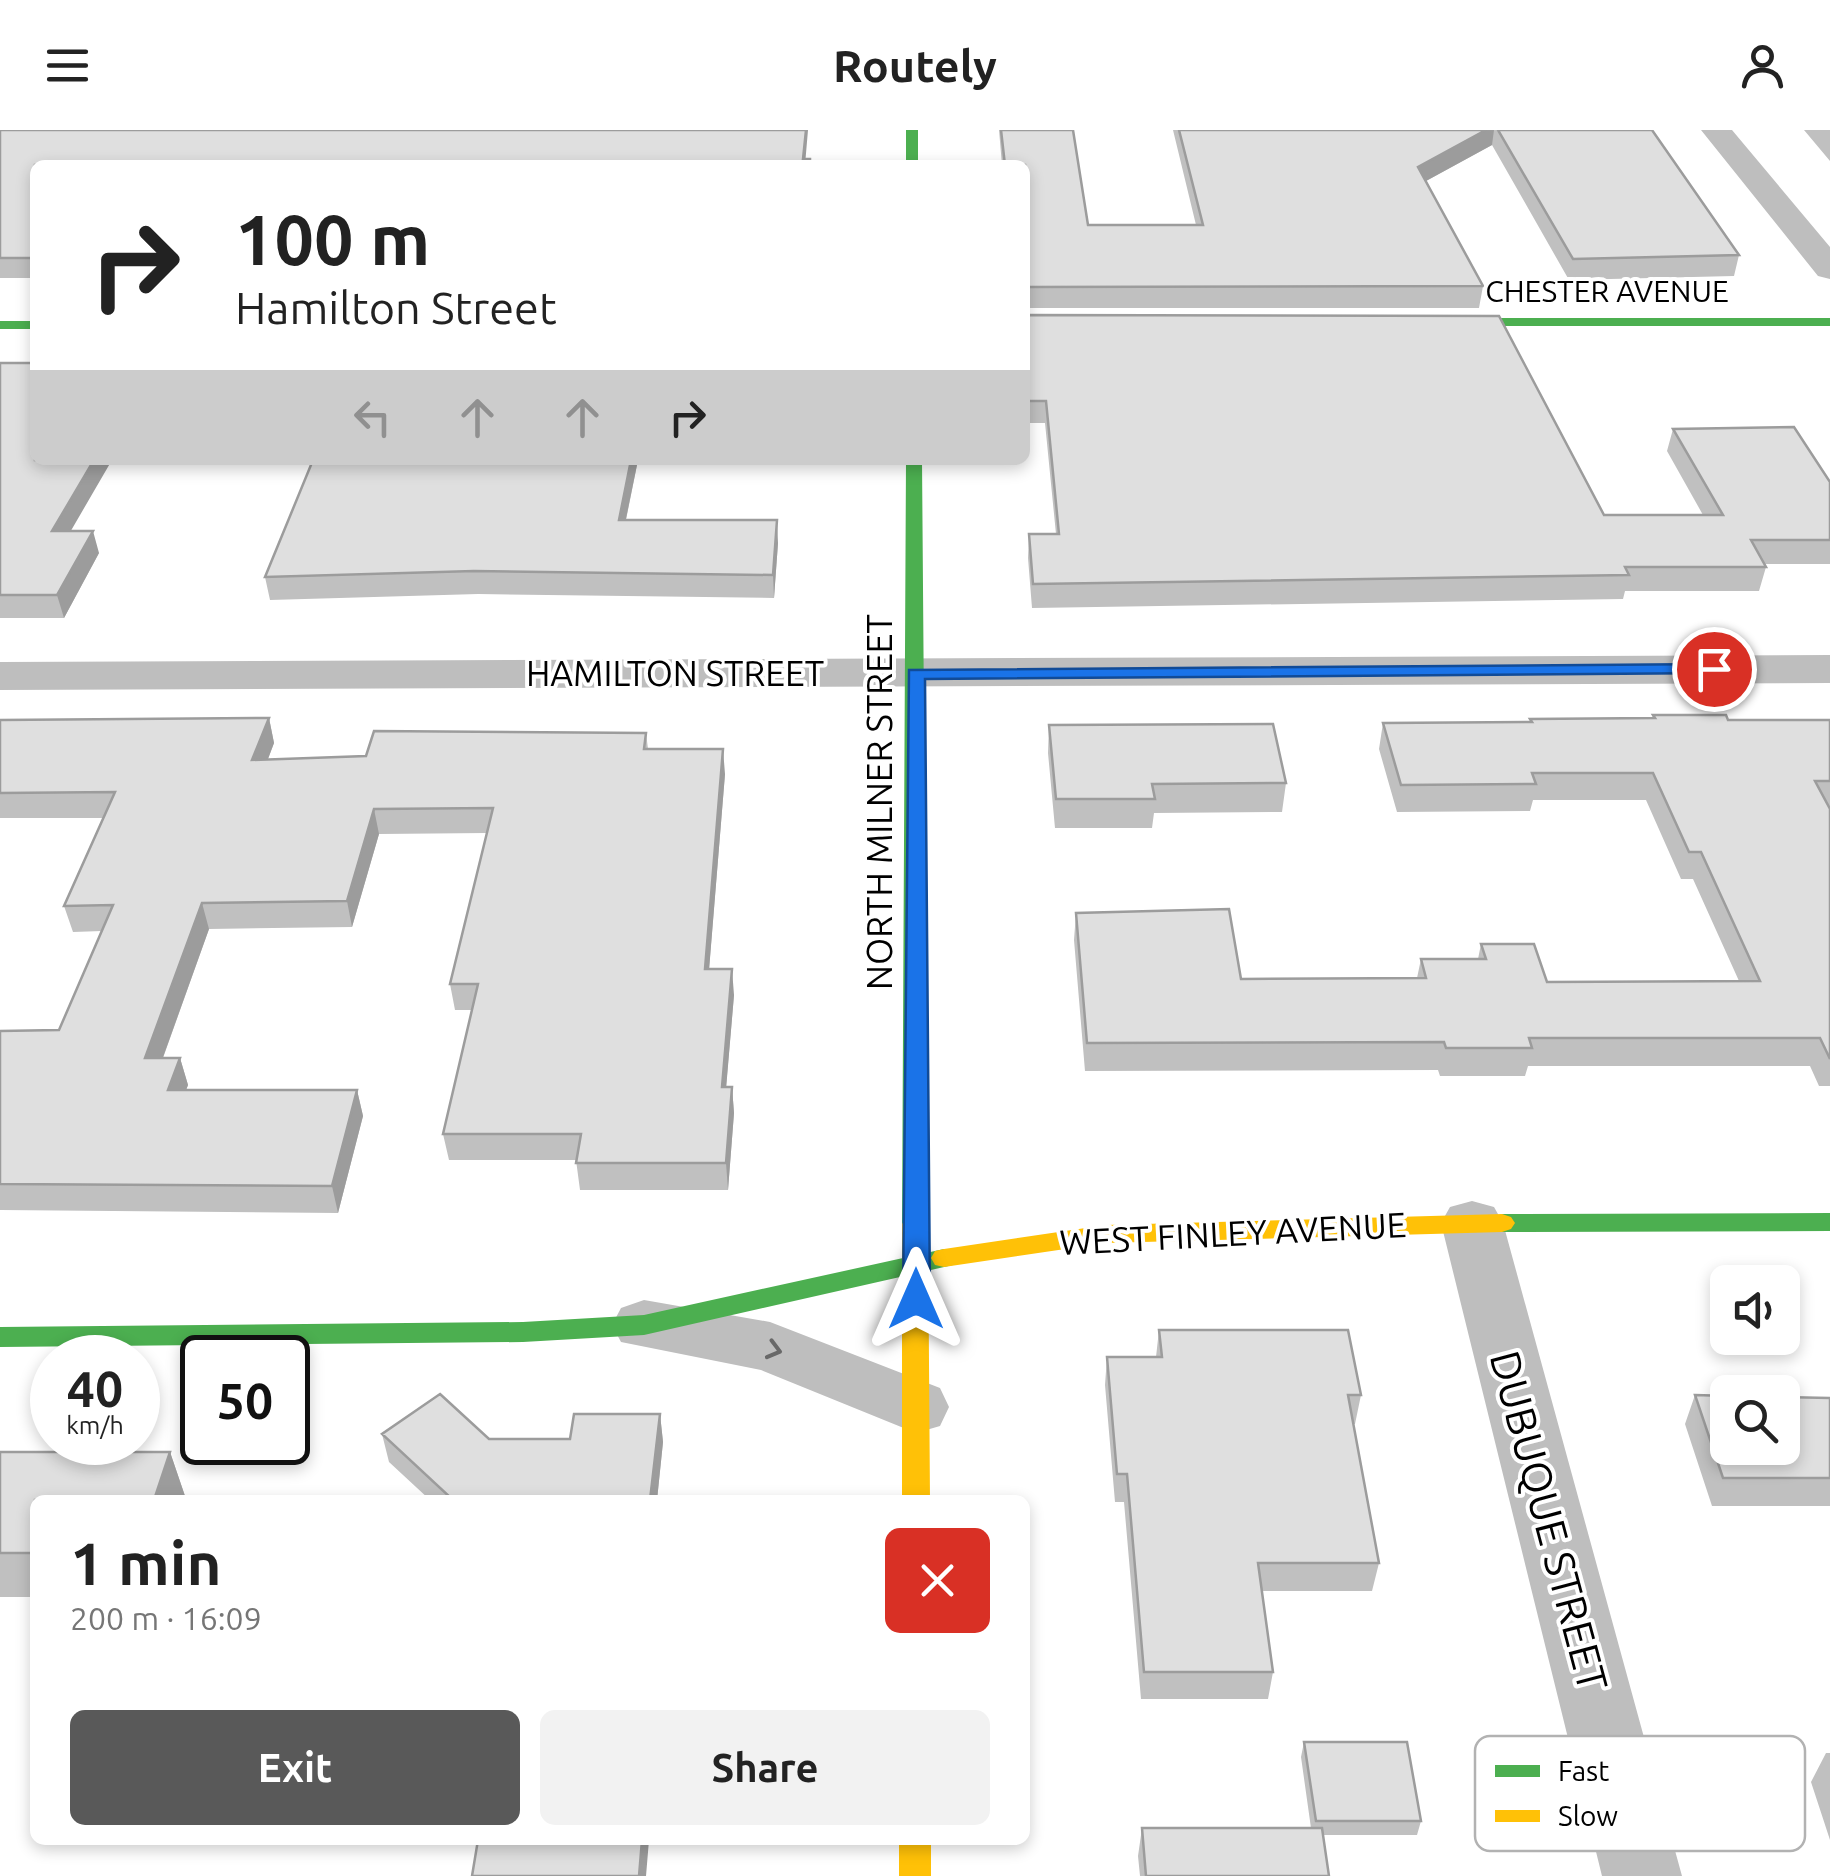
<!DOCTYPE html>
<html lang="en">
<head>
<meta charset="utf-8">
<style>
	body { margin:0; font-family:Ubuntu,sans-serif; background:#f2f2f2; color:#222; height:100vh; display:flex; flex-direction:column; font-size:38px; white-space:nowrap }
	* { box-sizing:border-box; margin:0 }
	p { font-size:32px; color:#767676 }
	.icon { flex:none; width:55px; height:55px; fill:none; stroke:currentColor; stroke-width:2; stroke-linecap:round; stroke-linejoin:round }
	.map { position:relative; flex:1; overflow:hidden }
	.side { position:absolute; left:30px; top:1365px; width:1000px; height:350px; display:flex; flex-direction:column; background:#fff; border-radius:15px; box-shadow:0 5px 15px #0003 }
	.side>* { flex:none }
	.top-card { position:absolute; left:30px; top:30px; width:1000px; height:305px; border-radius:15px; box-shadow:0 5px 15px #0003; background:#fff; color:#222; overflow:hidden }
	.buttons { position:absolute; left:1710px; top:1135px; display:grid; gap:20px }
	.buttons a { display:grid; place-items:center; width:90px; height:90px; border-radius:15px; background:#fff; box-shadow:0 5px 15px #0003; font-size:50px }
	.speed { position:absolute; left:30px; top:1205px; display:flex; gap:20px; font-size:50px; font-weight:700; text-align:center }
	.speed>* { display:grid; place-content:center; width:130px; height:130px; border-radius:50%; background:#fff; box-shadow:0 5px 15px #0003; line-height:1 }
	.speed small { font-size:25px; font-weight:400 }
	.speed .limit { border:5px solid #111; border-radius:15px; background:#fff; color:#111 }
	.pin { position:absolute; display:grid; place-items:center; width:85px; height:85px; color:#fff; margin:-42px; border:5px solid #fff; border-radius:50%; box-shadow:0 2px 10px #0007 }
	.me { position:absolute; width:110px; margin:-55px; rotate:0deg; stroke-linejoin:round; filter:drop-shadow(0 0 8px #0008) }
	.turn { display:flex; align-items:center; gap:35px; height:210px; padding:0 40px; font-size:45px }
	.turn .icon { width:130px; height:130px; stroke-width:2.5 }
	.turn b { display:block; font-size:70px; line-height:85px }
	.lanes { display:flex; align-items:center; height:95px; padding:0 40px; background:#0003; justify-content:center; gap:50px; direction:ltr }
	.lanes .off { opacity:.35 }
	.round { display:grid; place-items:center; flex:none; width:105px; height:105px; border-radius:15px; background:#f2f2f2 }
	.head { display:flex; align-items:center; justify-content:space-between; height:170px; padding:0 40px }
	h1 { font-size:60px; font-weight:700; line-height:75px }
	.primary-button { display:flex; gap:20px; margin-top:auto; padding:20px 40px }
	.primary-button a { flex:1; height:115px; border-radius:15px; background:#595959; color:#fff; font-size:40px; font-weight:700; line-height:115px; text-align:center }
	.primary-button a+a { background:#f2f2f2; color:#222 }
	header { display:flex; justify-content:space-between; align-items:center; height:130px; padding:0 40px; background:#fff; font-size:45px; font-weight:700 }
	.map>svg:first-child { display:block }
</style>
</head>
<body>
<header><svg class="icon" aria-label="menu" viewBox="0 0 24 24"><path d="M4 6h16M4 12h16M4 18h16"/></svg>Routely<svg class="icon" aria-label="person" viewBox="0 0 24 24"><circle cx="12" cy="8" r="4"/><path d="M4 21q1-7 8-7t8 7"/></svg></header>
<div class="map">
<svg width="1830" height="1746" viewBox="0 0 1830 1746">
	<rect width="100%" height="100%" fill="#fff"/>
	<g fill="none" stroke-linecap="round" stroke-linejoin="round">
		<path fill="#bebebe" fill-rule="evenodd" d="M 1701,0 L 1732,0 L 1830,117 L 1830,149 L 1818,146 Z
			M 1830,525 L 1830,553 L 0,560 L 0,532 Z
			M 1472,1071 L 1494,1077 L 1503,1093 L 1682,1746 L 1602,1746 L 1441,1093 L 1450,1077 Z
			M 644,1170 L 770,1192 L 940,1258 L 949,1277 L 940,1296 L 916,1303 L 761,1240 L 621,1212 L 612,1195 L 621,1178 Z"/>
		<path fill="#4caf50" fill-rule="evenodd" d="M 906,0 L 918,0 L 918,35 L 906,35 Z
			M 1830,188 L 1830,196 L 1428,196 L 1421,192 L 1428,188 Z
			M 0,191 L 35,191 L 35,199 L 0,199 Z
			M 906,330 L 922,330 L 928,1094 L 924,1100 L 906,1100 L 902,1094 Z
			M 1830,1083 L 1830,1101 L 1502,1102 L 1493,1099 L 1489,1093 L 1493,1087 L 1502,1084 Z
			M 944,1119 L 953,1121 L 957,1128 L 953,1135 L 644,1205 L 523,1212 L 0,1217 L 0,1197 L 523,1192 L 644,1185 Z"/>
		<path fill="#ffc107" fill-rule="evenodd" d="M 1502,1084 L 1511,1087 L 1515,1093 L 1511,1099 L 1502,1102 L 1106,1113 L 944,1137 L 935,1135 L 931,1128 L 935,1121 L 944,1119 L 1106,1095 Z
			M 915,1085 L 924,1088 L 928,1094 L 930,1370 L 902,1370 L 902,1094 L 906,1088 Z
			M 899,1710 L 931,1710 L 931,1746 L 899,1746 Z"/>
	</g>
	<path fill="#c0c0c0" d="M 0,0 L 35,35 L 35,148 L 0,148 Z
		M 999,0 L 1073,0 L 1088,95 L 1196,95 L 1173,0 L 1652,0 L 1739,125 L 1734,146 L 1569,150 L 1492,15 L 1426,51 L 1483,156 L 1479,178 L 1025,178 L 1025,35 L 1002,35 Z
		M 1804,0 L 1830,0 L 1830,31 Z
		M 1025,185 L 1604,385 L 1703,385 L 1667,321 L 1673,299 L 1830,352 L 1830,434 L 1764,434 L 1766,437 L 1759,461 L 1625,461 L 1623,469 L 1032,478 L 1028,428 L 1029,404 L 1056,404 L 1045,293 L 1026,293 Z
		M 0,233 L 71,401 L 99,423 L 64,488 L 0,488 Z
		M 313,330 L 638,330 L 626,390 L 778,413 L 774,468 L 478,464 L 270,470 L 265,447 Z
		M 1653,585 L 1728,590 L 1830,590 L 1830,956 L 1819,956 L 1810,936 L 1528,936 L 1525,946 L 1440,946 L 1438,940 L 1085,941 L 1074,810 L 1076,783 L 1241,849 L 1417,848 L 1421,829 L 1478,829 L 1481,814 L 1547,852 L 1739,851 L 1693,749 L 1681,749 L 1646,670 L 1533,670 L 1530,681 L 1397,682 L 1379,619 L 1383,593 L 1530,592 L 1530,589 L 1652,588 Z
		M 269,588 L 274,613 L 268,629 L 366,626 L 646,603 L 648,619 L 725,644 L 709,839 L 734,865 L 726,957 L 732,957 L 734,983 L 728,1060 L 580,1060 L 576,1030 L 449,1030 L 443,1004 L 472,880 L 455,880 L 450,854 L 487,703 L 379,704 L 352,797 L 209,799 L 163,928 L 180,928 L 188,955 L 186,960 L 357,960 L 363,986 L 338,1083 L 0,1080 L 0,901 L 59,900 L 102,801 L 73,802 L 64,776 L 104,688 L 0,688 L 0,590 Z
		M 1049,595 L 1286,653 L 1282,682 L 1154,683 L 1152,698 L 1055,698 L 1048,623 Z
		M 1159,1200 L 1361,1265 L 1355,1294 L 1353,1294 L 1379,1433 L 1372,1461 L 1262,1461 L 1273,1542 L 1268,1569 L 1141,1569 L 1124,1372 L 1115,1372 L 1105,1255 L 1107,1227 L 1156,1227 Z
		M 1695,1265 L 1830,1268 L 1830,1376 L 1712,1376 L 1685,1294 Z
		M 660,1284 L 663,1312 L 657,1370 L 430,1370 L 389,1332 L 382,1304 L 489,1309 L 570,1309 Z
		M 0,1322 L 170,1322 L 185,1366 L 35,1370 L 35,1467 L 0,1467 Z
		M 1304,1612 L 1421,1691 L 1417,1705 L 1323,1705 L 1329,1746 L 1140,1746 L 1138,1726 L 1142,1698 L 1311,1698 L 1301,1627 Z
		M 1826,1623 L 1830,1623 L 1830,1710 L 1811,1652 Z"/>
	<path fill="#9c9c9c" d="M 806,0 L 808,0 L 805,35 L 803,29 Z
		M 1486,0 L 1494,0 L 1492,15 L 1415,57 L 1418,37 Z
		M 94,330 L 112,330 L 58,423 L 52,401 Z
		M 631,330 L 638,330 L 621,413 L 619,390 Z
		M 777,390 L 778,413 L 774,468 L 773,445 Z
		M 93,401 L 99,423 L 64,488 L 57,465 Z
		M 269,588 L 274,613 L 258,655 L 252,630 Z
		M 723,619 L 725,644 L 707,865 L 705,839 Z
		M 374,679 L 379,704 L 352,797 L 347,771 Z
		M 202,773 L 209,799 L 153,955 L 145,928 Z
		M 732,839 L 734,865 L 724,983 L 722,957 Z
		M 180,928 L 188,955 L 176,986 L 168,960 Z
		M 732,957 L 734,983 L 728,1060 L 726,1033 Z
		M 357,960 L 363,986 L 338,1083 L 332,1056 Z
		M 660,1284 L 663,1312 L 657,1370 L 650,1370 Z
		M 170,1322 L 185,1366 L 184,1370 L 154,1370 Z
		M 642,1710 L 649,1710 L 646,1746 L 639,1746 Z"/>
	<path fill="#dfdfdf" stroke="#9c9c9c" stroke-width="2.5" d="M 0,0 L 806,0 L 803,29 L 810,29 L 810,35 L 35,35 L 35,128 L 0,128 Z
		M 1001,0 L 1073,0 L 1088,95 L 1203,95 L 1179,0 L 1486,0 L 1418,37 L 1483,156 L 1026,157 L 1025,162 L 1025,35 L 1005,35 Z
		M 1498,0 L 1652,0 L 1739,125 L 1573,129 Z
		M 1025,185 L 1499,186 L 1604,385 L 1723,385 L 1673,299 L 1794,297 L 1830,352 L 1830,410 L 1751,410 L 1766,437 L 1625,437 L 1629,445 L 1033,454 L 1029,404 L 1059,404 L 1046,271 L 1027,271 L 1025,249 Z
		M 0,233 L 35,233 L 35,330 L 94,330 L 52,401 L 93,401 L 57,465 L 0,465 Z
		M 313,330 L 631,330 L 619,390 L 777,390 L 773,445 L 474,441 L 265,447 Z
		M 1653,585 L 1726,585 L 1728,590 L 1830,590 L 1830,651 L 1815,651 L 1830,679 L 1830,929 L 1820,908 L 1529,908 L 1532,918 L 1446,918 L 1444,912 L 1087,913 L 1076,783 L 1229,779 L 1241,849 L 1426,848 L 1421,829 L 1486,829 L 1481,814 L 1534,814 L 1547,852 L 1760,851 L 1701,722 L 1689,722 L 1653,643 L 1532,643 L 1536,654 L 1401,655 L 1383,593 L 1532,592 L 1530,589 L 1655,588 Z
		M 269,588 L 252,630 L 366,626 L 374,601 L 646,603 L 644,619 L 723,619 L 705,839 L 732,839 L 722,957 L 732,957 L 726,1033 L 576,1033 L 581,1004 L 443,1004 L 478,854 L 450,854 L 493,678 L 374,679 L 347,771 L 202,773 L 145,928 L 180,928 L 168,960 L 357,960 L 332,1056 L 0,1054 L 0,901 L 59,900 L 113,775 L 64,776 L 115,662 L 0,663 L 0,590 Z
		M 1273,594 L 1286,653 L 1152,654 L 1155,669 L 1056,669 L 1049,595 Z
		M 1159,1200 L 1348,1200 L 1361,1265 L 1348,1265 L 1379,1433 L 1258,1433 L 1273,1542 L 1144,1542 L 1127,1344 L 1117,1344 L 1107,1227 L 1162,1227 Z
		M 440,1264 L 489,1309 L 570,1309 L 574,1284 L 660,1284 L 650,1370 L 453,1370 L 382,1304 Z
		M 1695,1265 L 1728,1266 L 1728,1318 L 1782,1318 L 1782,1267 L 1830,1268 L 1830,1348 L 1723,1348 Z
		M 0,1322 L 170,1322 L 154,1370 L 35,1370 L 35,1423 L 0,1423 Z
		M 1304,1612 L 1407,1612 L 1421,1691 L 1316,1691 Z
		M 1142,1698 L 1322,1698 L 1329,1746 L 1146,1746 Z
		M 478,1710 L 642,1710 L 639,1746 L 472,1746 Z"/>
	<defs><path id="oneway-chevron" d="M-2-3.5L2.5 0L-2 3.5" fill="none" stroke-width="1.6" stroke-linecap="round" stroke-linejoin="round" transform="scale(2.5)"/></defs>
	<use stroke="#686868" href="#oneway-chevron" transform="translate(774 1220) rotate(15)"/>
	<path fill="#1a73e8" stroke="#114b97" stroke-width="2.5" d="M 1714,534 L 1723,539 L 1720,543 L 925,549 L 930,1169 L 916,1179 L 907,1176 L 903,1169 L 909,540 Z"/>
	<g text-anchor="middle" stroke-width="8" stroke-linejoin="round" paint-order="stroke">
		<g font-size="30" fill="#000" stroke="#fff">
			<text x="1607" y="172">CHESTER AVENUE</text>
		</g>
		<g font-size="35" fill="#000" stroke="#fff">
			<text x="675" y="556">HAMILTON STREET</text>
			<text transform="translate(880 672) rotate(-90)" y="12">NORTH MILNER STREET</text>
			<text transform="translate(1233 1104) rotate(-3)" y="12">WEST FINLEY AVENUE</text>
		</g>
		<g font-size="42" fill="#000" stroke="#fff">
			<text transform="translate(1549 1391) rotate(75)" y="15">DUBUQUE STREET</text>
		</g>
	</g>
	<rect x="1475" y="1606" width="330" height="115" rx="15" fill="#fff" stroke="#b2b2b2" stroke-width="2.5"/>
	<rect x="1495" y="1635" width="45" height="12" fill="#4caf50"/>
	<rect x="1495" y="1680" width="45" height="12" fill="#ffc107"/>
	<g font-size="28" fill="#000">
		<text x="1558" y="1651">Fast</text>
		<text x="1558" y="1696">Slow</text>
	</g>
</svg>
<div class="buttons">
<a><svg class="icon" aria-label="sound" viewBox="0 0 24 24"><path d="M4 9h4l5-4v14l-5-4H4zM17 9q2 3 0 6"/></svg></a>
<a><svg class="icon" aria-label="search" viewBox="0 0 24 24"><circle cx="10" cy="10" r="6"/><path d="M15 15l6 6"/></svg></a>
</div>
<div class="speed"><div>40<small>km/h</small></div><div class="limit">50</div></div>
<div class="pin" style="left:1714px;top:539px;background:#d93025"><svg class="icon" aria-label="arrive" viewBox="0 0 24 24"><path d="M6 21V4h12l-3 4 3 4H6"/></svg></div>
<svg class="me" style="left:916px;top:1169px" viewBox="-20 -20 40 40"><path d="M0-17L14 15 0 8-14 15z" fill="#1a73e8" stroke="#fff" stroke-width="4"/></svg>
<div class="top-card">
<div class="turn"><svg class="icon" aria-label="right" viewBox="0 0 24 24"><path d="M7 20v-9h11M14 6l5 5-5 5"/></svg><div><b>100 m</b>Hamilton Street</div></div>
<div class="lanes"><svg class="icon off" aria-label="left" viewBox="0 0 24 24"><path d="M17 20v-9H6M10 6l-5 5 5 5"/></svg><svg class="icon off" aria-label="ahead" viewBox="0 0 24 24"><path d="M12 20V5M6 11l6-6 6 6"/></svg><svg class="icon off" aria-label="ahead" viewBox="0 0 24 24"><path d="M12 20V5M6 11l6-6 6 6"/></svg><svg class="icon" aria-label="right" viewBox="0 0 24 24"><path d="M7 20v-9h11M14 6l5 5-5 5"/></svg></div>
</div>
<section class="side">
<div class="head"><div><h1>1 min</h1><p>200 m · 16:09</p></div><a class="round" style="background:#d93025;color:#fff"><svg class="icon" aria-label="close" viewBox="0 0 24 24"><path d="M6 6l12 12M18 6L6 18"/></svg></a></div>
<div class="primary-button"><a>Exit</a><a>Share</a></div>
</section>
</div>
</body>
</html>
